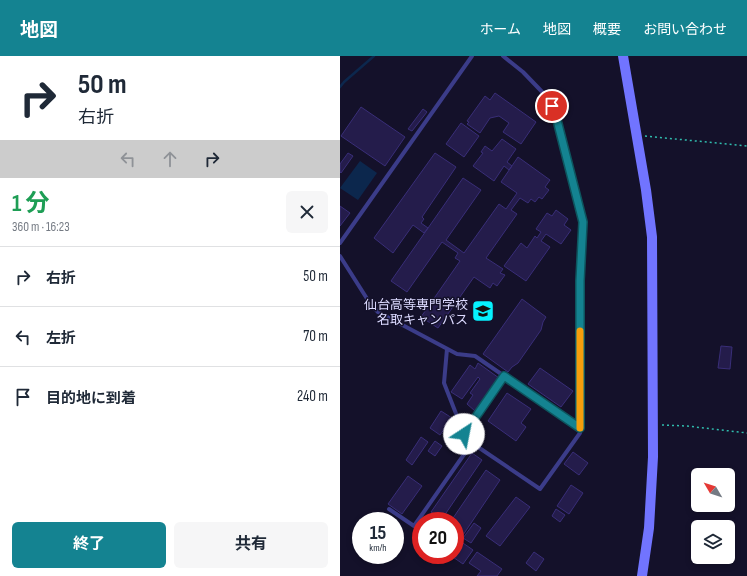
<!DOCTYPE html>
<html lang="ja">
<head>
<meta charset="utf-8">
<style>
	body { margin:0; font-family:"Sofia Sans Condensed","Noto Sans JP",sans-serif; background:#f6f6f7; color:#1f2937; height:100vh; display:flex; flex-direction:column; font-size:15px; white-space:nowrap }
	* { box-sizing:border-box; margin:0 }
	p { font-size:13px; color:#747a83 }
	.icon { flex:none; width:22px; height:22px; fill:none; stroke:currentColor; stroke-width:2; stroke-linecap:round; stroke-linejoin:round }
	.map { position:relative; flex:1; overflow:hidden }
	.details { display:flex; flex-direction:column; background:#fff; width:340px }
	.details>* { flex:none }
	.hud { background:#fff; color:#1f2937; overflow:hidden }
	.needle { width:26px; rotate:309deg }
	.tools { position:absolute; left:351px; top:412px; display:grid; gap:8px }
	.tools a { display:grid; place-items:center; width:44px; height:44px; border-radius:6px; background:#fff; box-shadow:0 2px 6px #0003; font-size:20px }
	.speed { position:absolute; left:12px; top:456px; display:flex; gap:8px; font-size:20px; font-weight:700; text-align:center }
	.speed>* { display:grid; place-content:center; width:52px; height:52px; border-radius:50%; background:#fff; box-shadow:0 2px 6px #0003; line-height:1 }
	.speed small { font-size:10px; font-weight:400 }
	.speed .limit { border:6px solid #d22; background:#fff; color:#111 }
	.pin { position:absolute; display:grid; place-items:center; width:34px; height:34px; color:#fff; margin:-17px; border:2px solid #fff; border-radius:50%; box-shadow:0 1px 4px #0007 }
	.me { position:absolute; width:44px; margin:-22px; rotate:34deg; stroke-linejoin:round; filter:drop-shadow(0 0 3px #0008) }
	.turn { display:flex; align-items:center; gap:14px; height:84px; padding:0 12px; font-size:18px }
	.turn .icon { width:52px; height:52px; stroke-width:2.5 }
	.turn b { display:block; font-size:28px; line-height:34px }
	.lanes { display:flex; align-items:center; height:38px; padding:0 12px; background:#0003; justify-content:center; gap:20px; direction:ltr }
	.lanes .off { opacity:.35 }
	.round { display:grid; place-items:center; flex:none; width:42px; height:42px; border-radius:6px; background:#f6f6f7 }
	.overview { display:flex; align-items:center; justify-content:space-between; height:68px; padding:0 12px }
	h1 { font-size:24px; font-weight:700; line-height:30px; color:#1e9e55 }
	.action { display:flex; gap:8px; margin-top:auto; padding:8px 12px }
	.action a { flex:1; height:46px; border-radius:6px; background:#148391; color:#fff; font-size:16px; font-weight:700; line-height:46px; text-align:center }
	.action a+a { background:#f6f6f7; color:#1f2937 }
	ul { padding:0; list-style:none }
	li { display:flex; align-items:center; gap:12px; height:60px; padding:0 12px; border-top:1px solid #e0e1e3 }
	li div { flex:1 }
	li b { display:block; font-size:15px }
	li em { font-style:normal }
	header { display:flex; align-items:center; gap:24px; box-sizing:border-box; height:56px; padding:0 20px; background:#148391; color:#fff }
	header strong { font-size:19px }
	nav { display:flex; gap:22px; margin-inline-start:auto; font-size:14px }
	main { display:flex; flex:1; min-height:0 }
	.map>svg:first-child { display:block }
</style>
</head>
<body>
<header>
<strong>地図</strong>
<nav><a>ホーム</a><a>地図</a><a>概要</a><a>お問い合わせ</a></nav>
</header>
<main>
<section class="details">
<div class="hud">
<div class="turn"><svg class="icon" aria-label="right" viewBox="0 0 24 24"><path d="M7 20v-9h11M14 6l5 5-5 5"/></svg><div><b>50 m</b>右折</div></div>
<div class="lanes"><svg class="icon off" aria-label="left" viewBox="0 0 24 24"><path d="M17 20v-9H6M10 6l-5 5 5 5"/></svg><svg class="icon off" aria-label="ahead" viewBox="0 0 24 24"><path d="M12 20V5M6 11l6-6 6 6"/></svg><svg class="icon" aria-label="right" viewBox="0 0 24 24"><path d="M7 20v-9h11M14 6l5 5-5 5"/></svg></div>
</div>
<div class="overview"><div><h1>1 分</h1><p>360 m · 16:23</p></div><a class="round"><svg class="icon" aria-label="close" viewBox="0 0 24 24"><path d="M6 6l12 12M18 6L6 18"/></svg></a></div>
<ul>
<li><svg class="icon" aria-label="right" viewBox="0 0 24 24"><path d="M7 20v-9h11M14 6l5 5-5 5"/></svg><div><b>右折</b></div><em>50 m</em></li>
<li><svg class="icon" aria-label="left" viewBox="0 0 24 24"><path d="M17 20v-9H6M10 6l-5 5 5 5"/></svg><div><b>左折</b></div><em>70 m</em></li>
<li><svg class="icon" aria-label="arrive" viewBox="0 0 24 24"><path d="M6 21V4h12l-3 4 3 4H6"/></svg><div><b>目的地に到着</b></div><em>240 m</em></li>
</ul>
<div class="action"><a>終了</a><a>共有</a></div>
</section>
<div class="map">
<svg width="407" height="520" viewBox="0 0 407 520">
	<rect width="100%" height="100%" fill="#14112a"/>
	<path fill="#0c274d" d="M 20,105 L 37,117 L 18,144 L 0,132 Z"/>
	<g fill="none" stroke-linecap="round" stroke-linejoin="round">
		<path stroke="#0c274d" stroke-width="2.5" d="M 0,31 L 4,26 L 34,0"/>
	</g>
	<path fill="#241c4b" stroke="#392e78" d="M 155,37 L 196,66 L 181,88 L 163,76 L 169,67 L 159,60 L 150,62 L 140,77 L 127,68 L 129,66 L 127,65 L 145,40 L 150,44 Z
		M 21,51 L 65,81 L 45,110 L 1,80 Z
		M 83,53 L 87,56 L 72,75 L 68,73 Z
		M 121,67 L 139,80 L 124,101 L 106,88 Z
		M 162,83 L 176,93 L 167,106 L 172,110 L 169,114 L 164,110 L 154,125 L 133,110 L 143,97 L 141,96 L 145,90 L 152,95 Z
		M 8,97 L 13,100 L 1,117 L 0,116 L 0,108 Z
		M 95,97 L 116,111 L 82,161 L 84,163 L 81,167 L 88,172 L 84,177 L 73,169 L 53,197 L 34,182 Z
		M 178,101 L 210,124 L 205,131 L 209,134 L 202,143 L 199,141 L 195,146 L 191,143 L 188,147 L 180,142 L 171,154 L 177,158 L 146,202 L 163,213 L 160,217 L 165,219 L 157,230 L 153,227 L 150,232 L 134,221 L 98,272 L 81,261 L 120,205 L 115,202 L 118,197 L 102,186 L 67,236 L 51,225 L 123,122 L 141,134 L 106,184 L 124,197 L 159,148 L 166,153 L 177,137 L 161,126 Z
		M 0,150 L 10,157 L 0,170 Z
		M 216,154 L 228,163 L 224,169 L 231,174 L 221,188 L 206,178 L 201,185 L 210,191 L 186,225 L 164,210 L 181,187 L 187,192 L 195,180 L 197,182 L 201,176 L 196,173 L 207,157 L 212,160 Z
		M 182,243 L 206,261 L 203,266 L 201,274 L 178,307 L 172,311 L 168,316 L 143,298 Z
		M 381,290 L 392,291 L 390,313 L 378,312 Z
		M 138,307 L 159,322 L 135,355 L 127,348 L 133,339 L 130,337 L 140,323 L 138,321 L 122,343 L 111,336 L 130,309 L 135,313 Z
		M 200,312 L 233,335 L 221,351 L 188,328 Z
		M 167,337 L 191,353 L 181,367 L 186,371 L 176,385 L 148,365 Z
		M 101,355 L 112,362 L 100,379 L 90,372 Z
		M 81,381 L 88,386 L 72,409 L 66,404 Z
		M 95,385 L 102,390 L 95,400 L 88,395 Z
		M 233,396 L 248,407 L 239,419 L 224,408 Z
		M 132,397 L 142,404 L 102,463 L 91,456 Z
		M 146,414 L 160,424 L 123,479 L 115,473 L 115,465 L 111,465 Z
		M 68,420 L 82,430 L 62,458 L 48,448 Z
		M 231,429 L 243,437 L 229,458 L 217,450 Z
		M 176,441 L 190,451 L 160,490 L 146,480 Z
		M 216,453 L 225,459 L 220,466 L 212,460 Z
		M 134,467 L 141,472 L 131,487 L 123,482 Z
		M 81,472 L 81,487 L 74,481 Z
		M 120,485 L 133,494 L 123,508 L 110,499 L 115,499 L 115,492 Z
		M 137,496 L 162,513 L 157,520 L 137,520 L 141,515 L 129,507 Z
		M 194,496 L 204,503 L 196,515 L 186,507 Z"/>
	<g fill="none" stroke-linecap="round" stroke-linejoin="round">
		<path stroke="#30bdae" stroke-width="1.5" stroke-dasharray="2 3" stroke-linecap="butt" d="M 305,80 L 407,90
			M 322,369 L 347,370 L 407,377"/>
		<path stroke="#3b3c89" stroke-width="4" d="M 0,187 L 132,0
			M 0,200 L 31,249 L 38,256 L 117,298 L 135,300 L 240,372
			M 107,293 L 104,327 L 124,378 L 132,387
			M 124,378 L 164,320
			M 49,453 L 74,470 L 132,387 L 200,433 L 240,377 L 240,225 L 243,166 L 217,64 L 208,42 L 183,16 L 163,0"/>
		<path stroke="#7174ff" stroke-width="10" d="M 283,0 L 306,134 L 312,181 L 313,401 L 309,472 L 302,520"/>
	</g>
	<g fill="none" stroke-linecap="round" stroke-linejoin="round">
		<g stroke="#0d555e" stroke-width="10">
			<path id="route" d="M 124,378 L 164,320 L 240,372 L 240,225 L 243,166 L 217,64 L 212,50"/>
		</g>
		<use href="#route" stroke="#148391" stroke-width="7"/>
		<path stroke="#f59e0b" stroke-width="7" d="M 240,275 L 240,372"/>
	</g>
	<defs>
		<g id="university-square" transform="scale(1.15)"><rect x="-9" y="-9" width="18" height="18" rx="4" fill="#06f2ff" stroke="#14112a"/><path d="M0-5L7-2L0 1L-7-2ZM-4 1L0 2.5L4 1V4Q0 6-4 4Z" fill="#111"/></g>
	</defs>
	<g fill-rule="evenodd">
		<use href="#university-square" x="143" y="255"/>
	</g>
	<g text-anchor="middle" stroke-width="3" stroke-linejoin="round" paint-order="stroke">
		<g font-size="13" fill="#dcdaff" stroke="#14112a" text-anchor="end">
			<text x="128" y="253">仙台高等専門学校<tspan x="128" dy="15">名取キャンパス</tspan></text>
		</g>
	</g>
</svg>
<div class="tools">
<a><svg class="needle" viewBox="-14 -14 28 28"><path d="M0-13l5 13h-10z" fill="#e53935"/><path d="M0 13l5-13h-10z" fill="#747a83"/></svg></a>
<a><svg class="icon" aria-label="layers" viewBox="0 0 24 24"><path d="M12 4l9 5-9 5-9-5zM3 14l9 5 9-5"/></svg></a>
</div>
<div class="speed"><div>15<small>km/h</small></div><div class="limit">20</div></div>
<div class="pin" style="left:212px;top:50px;background:#d93025"><svg class="icon" aria-label="arrive" viewBox="0 0 24 24"><path d="M6 21V4h12l-3 4 3 4H6"/></svg></div>
<svg class="me" style="left:124px;top:378px" viewBox="-20 -20 40 40"><circle r="19" fill="#fff"/><path d="M0-13L10 11 0 6-10 11z" fill="#148391"/></svg>
</div>
</main>
</body>
</html>
